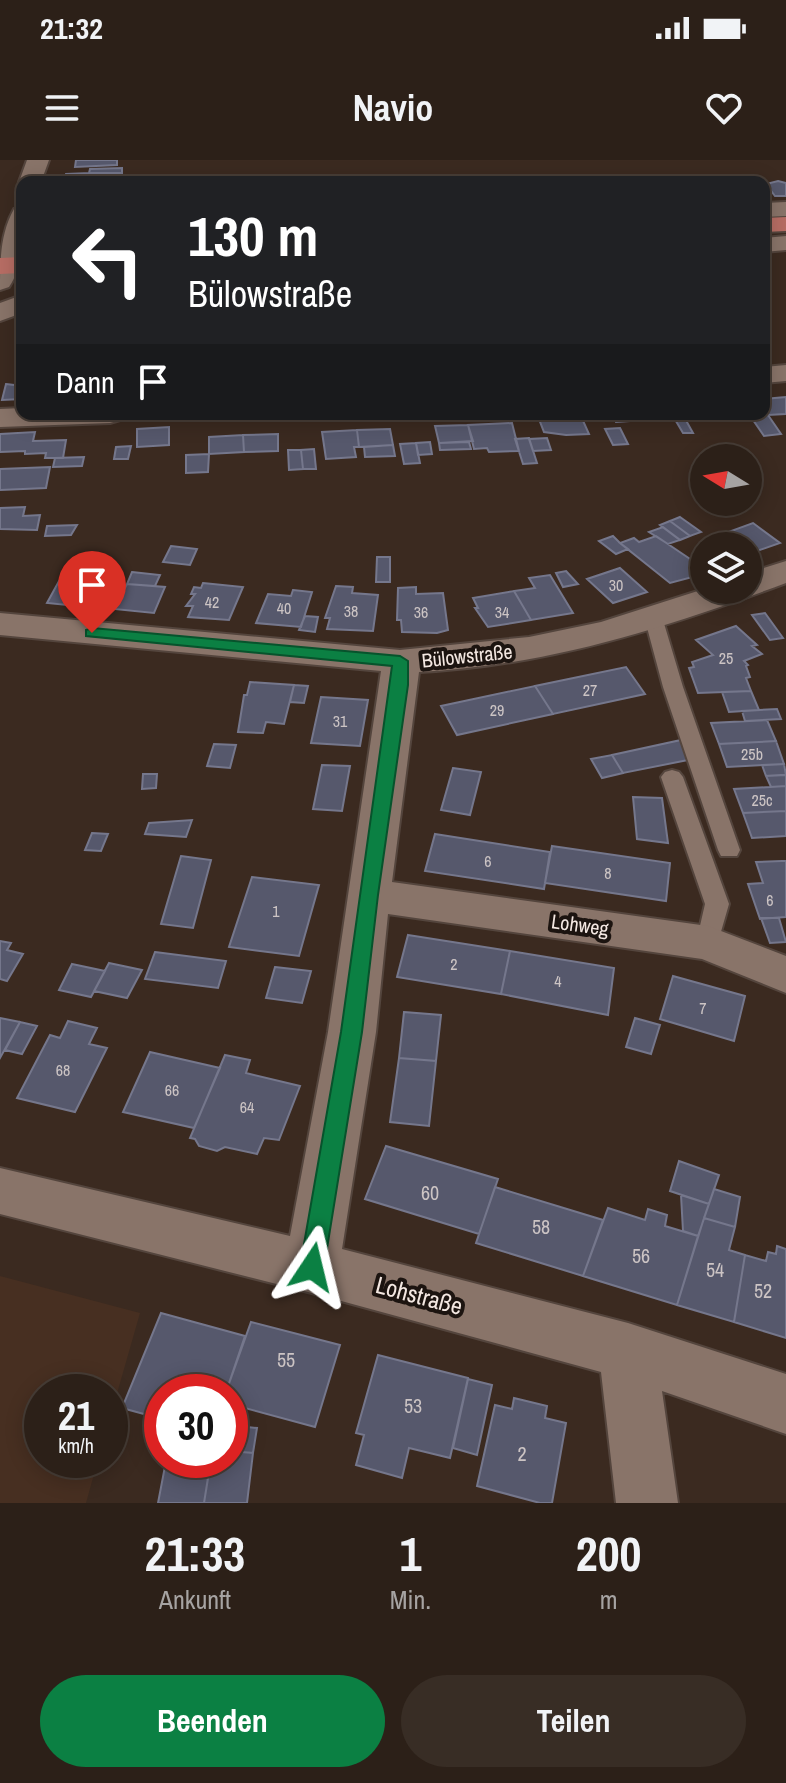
<!DOCTYPE html>
<html lang="de">
<head>
<meta charset="utf-8">
<style>
	body { margin:0; font-family:"Archivo Narrow",sans-serif; background:#382d25; color:#f1f3f6; height:100vh; display:flex; flex-direction:column; font-size:30px; white-space:nowrap }
	* { box-sizing:border-box; margin:0 }
	p { font-size:26px; color:#a6a3a2 }
	.icon { flex:none; width:44px; height:44px; fill:none; stroke:currentColor; stroke-width:2; stroke-linecap:round; stroke-linejoin:round }
	.map { position:relative; height:1343px; overflow:hidden }
	.panel { display:flex; flex-direction:column; background:#2c2018; flex:1 }
	.panel>* { flex:none }
	.top-card { position:absolute; left:16px; top:16px; width:754px; height:244px; border-radius:16px; box-shadow:0 4px 20px #0003,0 0 0 2px #483e37; background:#202124; color:#fff; overflow:hidden }
	.needle { width:52px; rotate:281deg }
	.buttons { position:absolute; left:690px; top:284px; display:grid; gap:16px }
	.buttons a { display:grid; place-items:center; width:72px; height:72px; border-radius:50%; background:#2c2018; box-shadow:0 4px 20px #0003,0 0 0 2px #483e37; font-size:40px }
	.speed { position:absolute; left:24px; top:1214px; display:flex; gap:16px; font-size:40px; font-weight:700; text-align:center }
	.speed>* { display:grid; place-content:center; width:104px; height:104px; border-radius:50%; background:#2c2018; box-shadow:0 4px 20px #0003,0 0 0 2px #483e37; line-height:1 }
	.speed small { font-size:20px; font-weight:400 }
	.speed .limit { border:12px solid #d22; background:#fff; color:#111 }
	.pin { position:absolute; display:grid; place-items:center; width:68px; height:68px; color:#fff; margin:-82px -34px; border-radius:50% 50% 50% 0; rotate:-45deg; box-shadow:0 0 8px #0007 }
	.pin .icon { rotate:45deg }
	.me { position:absolute; width:88px; margin:-44px; rotate:10deg; stroke-linejoin:round; filter:drop-shadow(0 0 6px #0008) }
	.turn { display:flex; align-items:center; gap:28px; height:168px; padding:0 40px; font-size:36px }
	.turn .icon { width:104px; height:104px; stroke-width:2.5 }
	.turn b { display:block; font-size:56px; line-height:68px }
	.then { display:flex; align-items:center; height:76px; padding:0 40px; background:#0003; gap:16px; font-size:30px }
	.eta { display:flex; justify-content:space-evenly; align-items:center; height:136px; text-align:center }
	.eta b { font-size:48px; font-weight:800; line-height:56px }
	.primary-button { display:flex; gap:16px; margin-top:auto; padding:16px 40px }
	.primary-button a { flex:1; height:92px; border-radius:48px; background:#0b8043; color:#fff; font-size:32px; font-weight:800; line-height:92px; text-align:center }
	.primary-button a+a { background:#382d25; color:#f1f3f6 }
	.status { display:flex; justify-content:space-between; align-items:center; height:56px; padding:0 40px; background:#2c2018; direction:ltr }
	.status svg { height:22px; fill:currentColor }
	header { display:flex; justify-content:space-between; align-items:center; height:104px; padding:0 40px; background:#2c2018; font-size:36px; font-weight:800 }
	.map>svg:first-child { display:block }
</style>
</head>
<body>
<div class="status"><b>21:32</b><svg viewBox="0 0 49 12"><path d="M0 12V9h3v3zM5 12V6h3v6zM10 12V3h3v9zM15 12V0h3v12zM26 1h20v11H26zM47 4h2v5h-2z"/></svg></div>
<header><svg class="icon" aria-label="menu" viewBox="0 0 24 24"><path d="M4 6h16M4 12h16M4 18h16"/></svg>Navio<svg class="icon" aria-label="heart" viewBox="0 0 24 24"><path d="M12 20l-8-8c-3-5 5-10 8-4 3-6 11-1 8 4z"/></svg></header>
<div class="map">
<svg width="786" height="1343" viewBox="0 0 786 1343">
	<rect width="100%" height="100%" fill="#3b2a20"/>
	<path fill="#472f21" d="M 0,1116 L 140,1153 L 110,1258 L 110,1232 L 42,1232 L 42,1300 L 98,1300 L 86,1343 L 0,1343 Z"/>
	<path fill="#56586c" stroke="#75778c" stroke-width="2" d="M 76,0 L 117,0 L 117,5 L 75,7 Z
		M 122,8 L 122,13 L 89,13 L 90,9 Z
		M 89,13 L 88,22 L 64,22 L 66,14 Z
		M 778,21 L 786,23 L 786,36 L 775,36 L 766,24 Z
		M 6,224 L 22,226 L 22,239 L 2,240 Z
		M 786,237 L 786,254 L 768,255 L 764,249 L 764,239 Z
		M 537,254 L 580,254 L 589,274 L 566,275 L 544,272 Z
		M 613,254 L 655,254 L 658,259 L 616,262 Z
		M 683,255 L 693,273 L 683,273 L 673,256 Z
		M 768,255 L 781,274 L 764,276 L 751,257 Z
		M 512,263 L 519,291 L 489,292 L 487,288 L 474,289 L 468,265 Z
		M 468,265 L 473,281 L 439,283 L 435,266 Z
		M 169,267 L 169,285 L 137,287 L 137,269 Z
		M 620,268 L 628,284 L 613,285 L 605,269 Z
		M 390,269 L 393,285 L 359,287 L 357,270 Z
		M 357,270 L 359,287 L 354,287 L 356,297 L 326,299 L 322,272 Z
		M 35,272 L 33,281 L 66,280 L 63,298 L 45,298 L 46,293 L 25,294 L 25,291 L 0,292 L 0,274 Z
		M 278,274 L 278,291 L 244,292 L 243,275 Z
		M 243,275 L 244,292 L 209,294 L 209,277 Z
		M 529,278 L 537,303 L 523,304 L 515,279 Z
		M 547,278 L 551,290 L 533,291 L 529,279 Z
		M 430,282 L 432,294 L 418,295 L 416,283 Z
		M 469,282 L 471,289 L 440,290 L 439,283 Z
		M 416,283 L 420,303 L 404,304 L 400,284 Z
		M 393,285 L 395,296 L 365,297 L 364,287 Z
		M 131,286 L 128,299 L 114,299 L 116,287 Z
		M 314,289 L 316,309 L 303,309 L 301,290 Z
		M 288,290 L 301,290 L 303,309 L 289,310 Z
		M 209,294 L 208,312 L 186,313 L 186,295 Z
		M 84,297 L 82,306 L 53,307 L 55,298 Z
		M 50,307 L 46,328 L 0,330 L 0,309 Z
		M 25,347 L 23,356 L 40,355 L 37,370 L 0,369 L 0,348 Z
		M 680,357 L 701,372 L 690,376 L 670,361 Z
		M 670,361 L 690,376 L 680,380 L 660,365 Z
		M 753,363 L 780,383 L 748,394 L 748,386 L 718,386 L 709,379 Z
		M 77,365 L 71,375 L 45,376 L 47,366 Z
		M 663,367 L 680,380 L 668,384 L 649,372 Z
		M 613,376 L 620,383 L 628,389 L 616,394 L 599,381 Z
		M 656,376 L 693,401 L 704,414 L 670,423 L 620,383 L 634,378 L 639,382 Z
		M 171,386 L 197,389 L 190,405 L 163,402 Z
		M 377,397 L 390,397 L 390,422 L 376,422 Z
		M 87,406 L 107,408 L 87,447 L 47,443 L 64,412 L 83,414 Z
		M 620,408 L 647,432 L 613,443 L 587,419 Z
		M 566,411 L 578,424 L 563,427 L 556,413 Z
		M 132,412 L 160,415 L 155,426 L 127,424 Z
		M 550,415 L 573,453 L 531,460 L 514,431 L 535,428 L 529,418 Z
		M 203,423 L 243,427 L 229,460 L 188,457 L 193,446 L 186,446 L 195,434 L 191,434 L 194,427 L 201,428 Z
		M 127,424 L 165,427 L 154,453 L 114,449 Z
		M 336,426 L 353,427 L 352,433 L 378,435 L 373,471 L 327,469 L 330,458 L 325,458 Z
		M 416,427 L 416,434 L 443,433 L 448,470 L 437,473 L 402,472 L 401,460 L 397,460 L 398,428 Z
		M 293,430 L 312,432 L 301,467 L 256,463 L 268,434 L 291,436 Z
		M 514,431 L 531,460 L 488,467 L 475,448 L 478,448 L 473,438 Z
		M 765,453 L 783,478 L 770,480 L 752,455 Z
		M 305,456 L 318,457 L 315,472 L 299,470 Z
		M 736,466 L 757,485 L 752,486 L 762,494 L 744,501 L 748,505 L 746,506 L 750,517 L 746,518 L 751,531 L 698,533 L 689,508 L 694,507 L 692,502 L 713,495 L 696,480 Z
		M 626,507 L 645,534 L 553,554 L 535,526 Z
		M 250,522 L 294,525 L 284,564 L 266,562 L 263,573 L 238,572 L 244,535 L 247,535 Z
		M 294,525 L 308,526 L 304,543 L 290,542 Z
		M 535,526 L 553,554 L 457,575 L 441,546 Z
		M 751,531 L 759,550 L 729,552 L 722,532 Z
		M 321,537 L 368,540 L 360,586 L 311,583 Z
		M 777,549 L 781,559 L 745,561 L 742,551 Z
		M 767,560 L 776,581 L 719,584 L 711,563 Z
		M 681,580 L 688,600 L 623,613 L 612,595 Z
		M 776,581 L 784,604 L 727,607 L 719,584 Z
		M 214,584 L 236,585 L 230,608 L 207,606 Z
		M 612,595 L 623,613 L 602,618 L 591,599 Z
		M 784,604 L 786,615 L 766,616 L 762,605 Z
		M 322,605 L 350,606 L 342,651 L 313,649 Z
		M 453,608 L 481,612 L 470,655 L 441,650 Z
		M 143,614 L 157,614 L 156,628 L 142,629 Z
		M 781,615 L 786,615 L 786,626 L 771,627 L 766,616 Z
		M 786,626 L 786,651 L 743,653 L 734,629 Z
		M 633,637 L 662,638 L 668,683 L 637,679 Z
		M 786,651 L 786,676 L 752,678 L 743,653 Z
		M 192,660 L 186,677 L 145,674 L 149,663 Z
		M 92,673 L 108,674 L 101,691 L 85,690 Z
		M 435,674 L 550,692 L 544,729 L 425,711 Z
		M 552,686 L 670,703 L 666,741 L 545,723 Z
		M 181,696 L 211,700 L 193,768 L 161,764 Z
		M 782,701 L 786,701 L 786,757 L 760,759 L 748,724 L 763,723 L 756,702 Z
		M 252,717 L 319,725 L 299,796 L 229,787 Z
		M 761,758 L 779,758 L 786,782 L 770,783 Z
		M 408,775 L 510,791 L 501,834 L 397,817 Z
		M 0,781 L 11,783 L 7,790 L 23,794 L 7,821 L 0,819 Z
		M 510,791 L 614,808 L 608,855 L 501,834 Z
		M 155,792 L 226,801 L 218,828 L 145,819 Z
		M 109,803 L 142,810 L 127,838 L 94,831 Z
		M 72,804 L 105,811 L 91,837 L 59,830 Z
		M 275,807 L 311,811 L 302,843 L 266,838 Z
		M 673,816 L 745,836 L 734,881 L 660,859 Z
		M 404,852 L 441,855 L 436,901 L 399,898 Z
		M 0,858 L 20,862 L 0,898 Z
		M 635,858 L 660,865 L 651,894 L 626,887 Z
		M 68,861 L 97,868 L 89,884 L 107,888 L 75,952 L 17,938 L 50,875 L 60,878 Z
		M 20,862 L 37,866 L 22,894 L 5,890 Z
		M 150,892 L 220,908 L 194,968 L 123,952 Z
		M 225,895 L 250,900 L 246,913 L 300,926 L 279,980 L 264,978 L 257,994 L 225,987 L 217,991 L 199,986 L 195,979 L 190,978 Z
		M 399,898 L 436,901 L 429,966 L 390,962 Z
		M 386,986 L 498,1019 L 479,1074 L 365,1039 Z
		M 679,1001 L 719,1015 L 709,1044 L 670,1031 Z
		M 495,1027 L 603,1060 L 583,1116 L 476,1083 Z
		M 714,1029 L 740,1037 L 735,1067 L 704,1058 Z
		M 681,1035 L 709,1044 L 698,1076 L 683,1071 Z
		M 608,1048 L 645,1060 L 648,1049 L 667,1055 L 665,1066 L 698,1076 L 677,1145 L 583,1116 Z
		M 704,1058 L 735,1067 L 729,1090 L 745,1095 L 734,1162 L 677,1145 Z
		M 777,1086 L 786,1089 L 786,1178 L 734,1162 L 745,1095 L 766,1101 L 768,1092 L 776,1094 Z
		M 161,1153 L 245,1176 L 226,1232 L 162,1232 L 162,1259 L 122,1248 Z
		M 251,1162 L 340,1185 L 315,1267 L 230,1244 L 230,1232 L 226,1232 Z
		M 378,1195 L 468,1218 L 450,1298 L 409,1288 L 402,1318 L 356,1305 L 364,1275 L 356,1273 Z
		M 468,1219 L 492,1225 L 477,1295 L 453,1288 Z
		M 514,1238 L 547,1246 L 545,1258 L 566,1263 L 552,1343 L 540,1343 L 477,1326 L 495,1245 L 512,1249 Z
		M 230,1265 L 257,1268 L 253,1293 L 230,1291 Z
		M 230,1291 L 253,1293 L 247,1343 L 204,1343 L 211,1300 L 230,1300 Z
		M 166,1301 L 210,1305 L 204,1343 L 158,1343 Z"/>
	<g fill="none" stroke-linecap="round" stroke-linejoin="round">
		<g stroke="#54453d" stroke-width="4">
			<path id="service" d="M 654,454 L 663,460 L 683,527 L 740,690 L 737,696 L 721,696 L 718,690 L 663,527 L 645,460 Z
				M 672,610 L 679,612 L 683,617 L 729,744 L 716,789 L 708,792 L 700,789 L 696,783 L 705,744 L 661,617 L 665,612 Z"/>
		</g>
		<g stroke="#54453d" stroke-width="4">
			<path id="minor" d="M 27,0 L 49,0 L 41,22 L 22,22 L 22,27 L 19,22 Z
				M 786,42 L 786,56 L 764,57 L 764,43 Z
				M 22,47 C 22,74 25,104 9,127 L 0,130 C 0,102 0,74 14,49 Z
				M 786,76 L 786,90 L 764,92 L 764,78 Z
				M 22,135 L 22,153 L 0,161 L 0,143 Z
				M 786,205 L 786,221 L 764,223 L 764,207 Z
				M 22,248 L 22,254 L 125,254 L 120,260 L 110,263 L 0,267 L 0,249 Z
				M 786,401 L 786,423 C 668,467 547,506 419,512 L 392,722 L 708,766 L 786,796 L 786,833 L 702,799 L 388,754 L 376,872 L 342,1089 L 628,1163 L 786,1214 L 786,1274 L 662,1231 L 678,1343 L 616,1343 L 601,1212 L 312,1133 L 0,1054 L 0,1008 L 290,1076 L 328,872 L 381,511 L 0,475 L 0,453 L 400,490 L 529,477 L 601,462 L 704,429 L 748,430 L 748,413 Z"/>
		</g>
		<g stroke="#54453d" stroke-width="4">
			<path id="primary" d="M 786,57 L 786,71 L 764,72 L 764,58 Z
				M 22,97 L 22,113 L 0,114 L 0,98 Z"/>
		</g>
		<use href="#service" fill="#897469" fill-rule="evenodd"/>
		<use href="#minor" fill="#897469" fill-rule="evenodd"/>
		<use href="#primary" fill="#b76d64" fill-rule="evenodd"/>
	</g>
	<path fill="#0b8043" stroke="#07532c" stroke-width="2" d="M 92,468 L 400,496 L 408,501 L 408,525 L 378,735 L 362,872 L 324,1107 L 320,1115 L 312,1118 L 303,1115 L 300,1107 L 341,872 L 392,506 L 86,476 L 86,470 Z"/>
	<g text-anchor="middle" stroke-width="8" stroke-linejoin="round" paint-order="stroke">
		<g font-size="16" fill="#ccc4c4">
			<text x="616" y="431">30</text>
			<text x="212" y="448">42</text>
			<text x="284" y="454">40</text>
			<text x="351" y="457">38</text>
			<text x="421" y="458">36</text>
			<text x="502" y="458">34</text>
			<text x="726" y="504">25</text>
			<text x="590" y="536">27</text>
			<text x="497" y="556">29</text>
			<text x="340" y="567">31</text>
			<text x="752" y="600">25b</text>
			<text x="762" y="646">25c</text>
			<text x="488" y="707">6</text>
			<text x="608" y="719">8</text>
			<text x="770" y="746">6</text>
			<text x="276" y="757">1</text>
			<text x="454" y="810">2</text>
			<text x="558" y="827">4</text>
			<text x="703" y="854">7</text>
			<text x="63" y="916">68</text>
			<text x="172" y="936">66</text>
			<text x="247" y="953">64</text>
		</g>
		<g font-size="20" fill="#f4e8e2" stroke="#1c1410">
			<text transform="translate(467 496) rotate(-6)" y="7">Bülowstraße</text>
			<text transform="translate(580 765) rotate(8)" y="7">Lohweg</text>
		</g>
		<g font-size="20" fill="#ccc4c4">
			<text x="430" y="1040">60</text>
			<text x="541" y="1074">58</text>
			<text x="641" y="1103">56</text>
			<text x="715" y="1117">54</text>
			<text x="763" y="1138">52</text>
			<text x="286" y="1207">55</text>
			<text x="413" y="1253">53</text>
			<text x="522" y="1301">2</text>
		</g>
		<g font-size="24" fill="#f4e8e2" stroke="#1c1410">
			<text transform="translate(419 1136) rotate(15)" y="8">Lohstraße</text>
		</g>
	</g>
</svg>
<div class="buttons">
<a><svg class="needle" viewBox="-14 -14 28 28"><path d="M0-13l5 13h-10z" fill="#e53935"/><path d="M0 13l5-13h-10z" fill="#a6a3a2"/></svg></a>
<a><svg class="icon" aria-label="layers" viewBox="0 0 24 24"><path d="M12 4l9 5-9 5-9-5zM3 14l9 5 9-5"/></svg></a>
</div>
<div class="speed"><div>21<small>km/h</small></div><div class="limit">30</div></div>
<div class="pin" style="left:92px;top:473px;background:#d93025"><svg class="icon" aria-label="arrive" viewBox="0 0 24 24"><path d="M6 21V4h12l-3 4 3 4H6"/></svg></div>
<svg class="me" style="left:312px;top:1107px" viewBox="-20 -20 40 40"><path d="M0-17L14 15 0 8-14 15z" fill="#0b8043" stroke="#fff" stroke-width="4"/></svg>
<div class="top-card">
<div class="turn"><svg class="icon" aria-label="left" viewBox="0 0 24 24"><path d="M17 20v-9H6M10 6l-5 5 5 5"/></svg><div><b>130 m</b>Bülowstraße</div></div>
<div class="then">Dann<svg class="icon" aria-label="arrive" viewBox="0 0 24 24"><path d="M6 21V4h12l-3 4 3 4H6"/></svg></div>
</div>
</div>
<section class="panel">
<div class="eta">
<div><b>21:33</b><p>Ankunft</p></div>
<div><b>1</b><p>Min.</p></div>
<div><b>200</b><p>m</p></div>
</div>
<div class="primary-button"><a>Beenden</a><a>Teilen</a></div>
</section>
</body>
</html>
